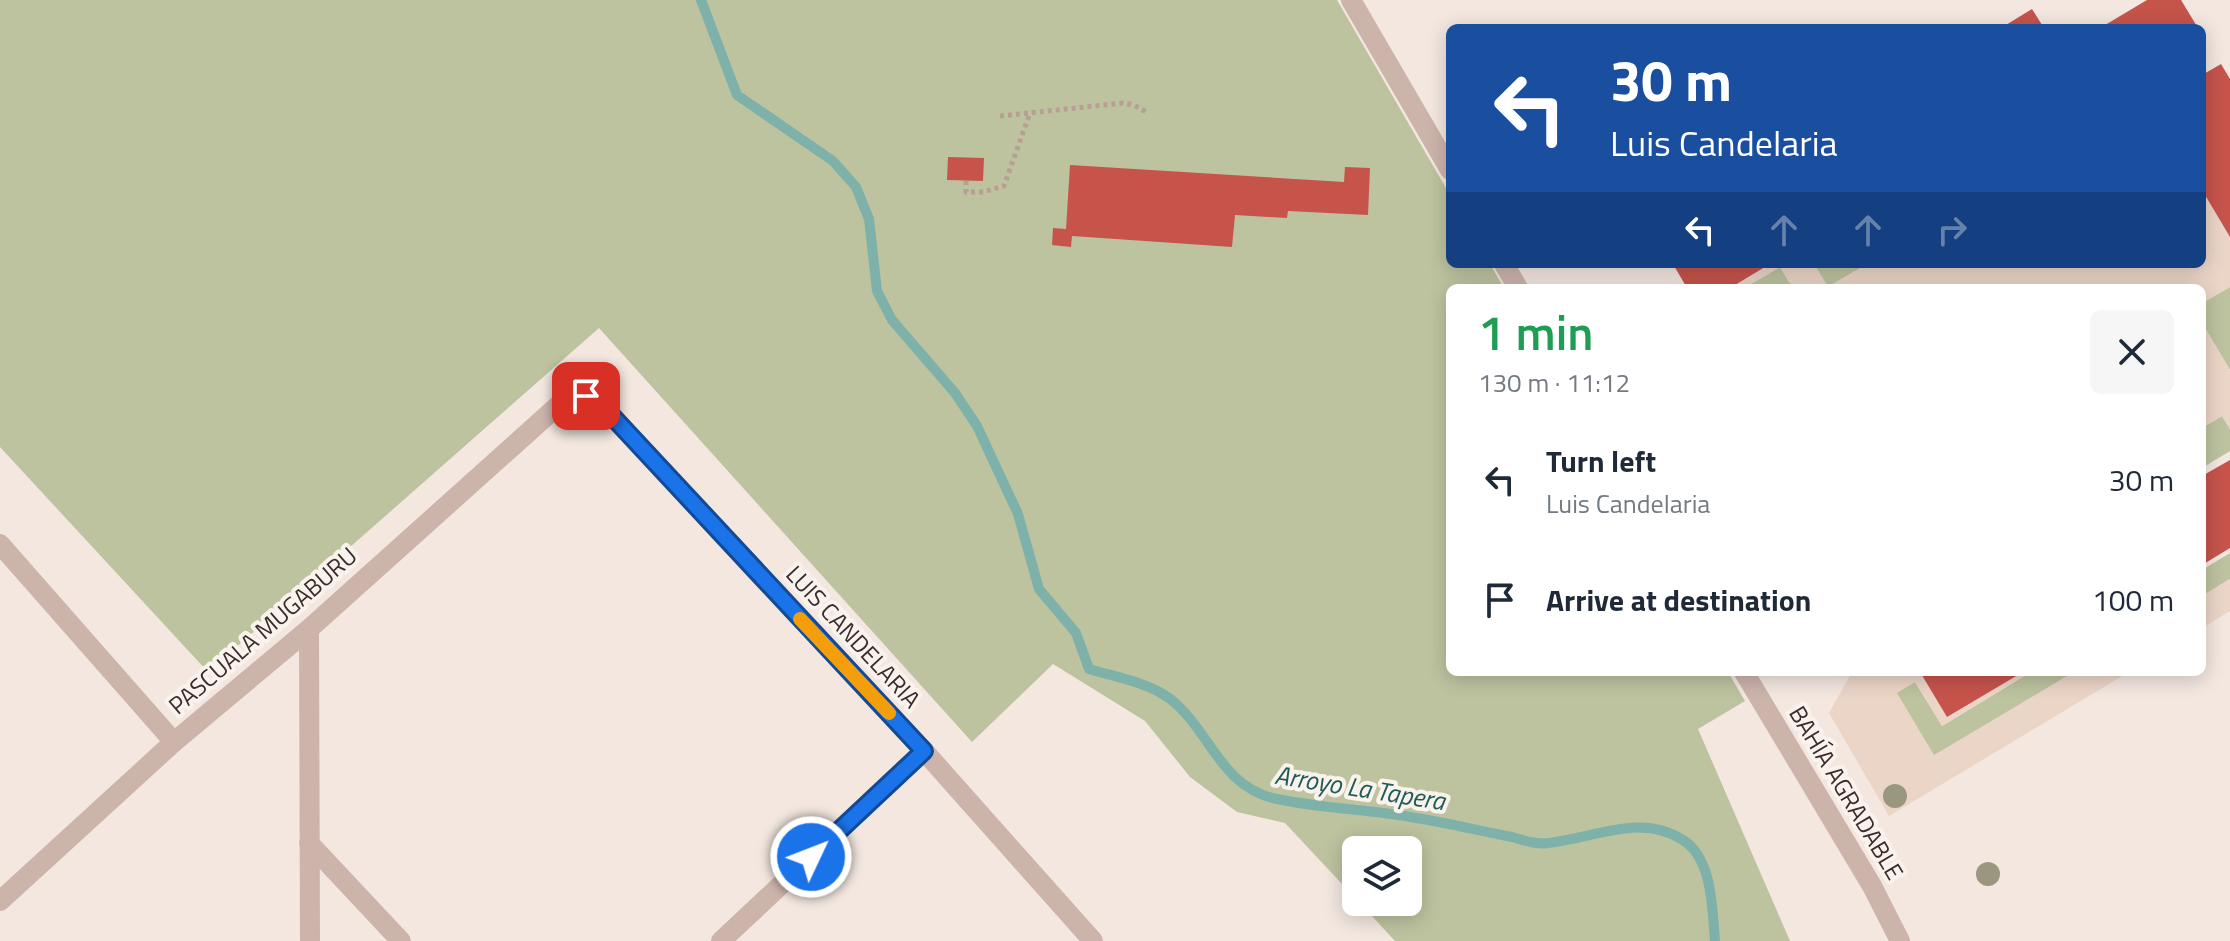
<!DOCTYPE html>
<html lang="en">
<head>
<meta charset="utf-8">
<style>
	body { margin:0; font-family:"Titillium Web",sans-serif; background:#f6f6f7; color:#1f2937; height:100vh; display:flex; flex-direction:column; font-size:30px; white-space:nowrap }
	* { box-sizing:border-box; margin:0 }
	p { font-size:26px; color:#747a83 }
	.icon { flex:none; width:44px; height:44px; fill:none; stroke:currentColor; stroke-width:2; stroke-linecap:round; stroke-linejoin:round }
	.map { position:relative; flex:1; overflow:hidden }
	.drawer { position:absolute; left:1446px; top:284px; width:760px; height:392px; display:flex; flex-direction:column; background:#fff; border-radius:12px; box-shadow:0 4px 20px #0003 }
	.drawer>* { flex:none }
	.top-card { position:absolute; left:1446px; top:24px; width:760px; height:244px; border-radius:12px; box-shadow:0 4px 20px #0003; background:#1a4fa0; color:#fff; overflow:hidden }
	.buttons { position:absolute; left:1342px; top:836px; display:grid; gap:16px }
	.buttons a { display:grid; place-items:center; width:80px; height:80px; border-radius:12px; background:#fff; box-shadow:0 4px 20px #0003; font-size:40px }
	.pin { position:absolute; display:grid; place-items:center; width:68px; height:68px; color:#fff; margin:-34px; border-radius:16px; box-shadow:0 4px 12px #0006 }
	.me { position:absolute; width:88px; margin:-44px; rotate:47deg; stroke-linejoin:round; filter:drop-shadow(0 0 6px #0008) }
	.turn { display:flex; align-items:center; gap:28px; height:168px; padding:0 32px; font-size:36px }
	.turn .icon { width:104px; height:104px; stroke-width:2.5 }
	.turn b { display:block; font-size:56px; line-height:68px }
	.lanes { display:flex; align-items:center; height:76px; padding:0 32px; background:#0003; justify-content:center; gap:40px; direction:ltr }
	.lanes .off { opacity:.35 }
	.round { display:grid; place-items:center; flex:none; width:84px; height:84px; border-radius:12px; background:#f6f6f7 }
	.head { display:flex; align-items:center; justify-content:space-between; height:136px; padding:0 32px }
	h1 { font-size:48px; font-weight:600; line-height:60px; color:#1e9e55 }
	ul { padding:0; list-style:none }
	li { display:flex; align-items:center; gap:24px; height:120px; padding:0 32px }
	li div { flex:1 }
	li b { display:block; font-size:30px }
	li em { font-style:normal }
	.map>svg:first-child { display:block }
</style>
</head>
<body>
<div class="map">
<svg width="2230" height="941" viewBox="0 0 2230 941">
	<rect width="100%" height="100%" fill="#f3e7e0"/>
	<path fill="#bdc39f" d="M 0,0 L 1337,0 L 1450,195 L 1450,264 L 1490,264 L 1504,288 L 1450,288 L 1450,672 L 1728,672 L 1745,701 L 1698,729 L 1790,941 L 1395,941 L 1359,902 L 1408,902 L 1408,850 L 1356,850 L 1356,899 L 1285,823 L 1237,812 L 1190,777 L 1145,721 L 1053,664 L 972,742 L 599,328 L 208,672 L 0,447 Z
		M 1814,264 L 1867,264 L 1828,287 Z
		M 1780,267 L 1793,288 L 1744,288 Z
		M 2230,287 L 2230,370 L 2202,323 L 2202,303 Z
		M 2222,416 L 2230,429 L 2230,451 L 2202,468 L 2202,428 Z
		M 2230,553 L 2230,579 L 2202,596 L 2202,570 Z
		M 2031,672 L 2074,672 L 1934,756 L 1896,693 L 1915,682 L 1942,726 Z"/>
	<path fill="#ebd5c7" d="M 2202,190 L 2230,237 L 2230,287 L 2202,303 L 2202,288 L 1793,288 L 1780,267 L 1744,288 L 1730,288 L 1770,264 L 1814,264 L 1828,287 L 1867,264 L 2202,264 Z
		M 2202,323 L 2230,370 L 2230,429 L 2222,416 L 2202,428 Z
		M 2230,579 L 2230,611 L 2202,628 L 2202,596 Z
		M 1852,672 L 1920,672 L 1947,717 L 2023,672 L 2031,672 L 1942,726 L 1915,682 L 1897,693 L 1934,755 L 2074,672 L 2129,672 L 1889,816 L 1829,713 Z"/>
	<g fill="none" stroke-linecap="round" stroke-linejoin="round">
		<path stroke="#7eb1aa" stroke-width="10" d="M 701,0 L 737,95 L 833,161 L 856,187 L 869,219 L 877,291 L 892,320 L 955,393 L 977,426 L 1018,514 L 1039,589 L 1076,633 L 1089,669 C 1115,677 1147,682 1169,698 C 1211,730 1219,787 1277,799 C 1323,809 1371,809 1416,818 C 1448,823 1480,831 1512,837 C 1523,840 1536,845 1548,843 C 1593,839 1640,812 1683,840 C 1713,859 1712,909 1715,941"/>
	</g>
	<path fill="#c6544b" d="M 2147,0 L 2181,0 L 2198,28 L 2100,28 Z
		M 2032,9 L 2044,28 L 2001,28 Z
		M 2221,64 L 2230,79 L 2230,237 L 2202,190 L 2202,75 Z
		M 948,157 L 984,158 L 983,181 L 947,180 Z
		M 1070,165 L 1344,182 L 1345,167 L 1370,168 L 1368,215 L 1288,211 L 1287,218 L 1235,215 L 1232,247 L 1072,236 L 1071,247 L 1052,245 L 1053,228 L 1066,229 Z
		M 1673,264 L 1770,264 L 1730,288 L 1687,288 Z
		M 2230,460 L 2230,548 L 2202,565 L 2202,476 Z
		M 1920,672 L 2023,672 L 1947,717 Z"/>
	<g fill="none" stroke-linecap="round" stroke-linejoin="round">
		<path stroke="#b89e95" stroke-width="5" stroke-dasharray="4 4" stroke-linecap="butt" d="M 1000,116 L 1123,103 L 1134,105 L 1148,113
			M 966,181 L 966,192 L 983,192 L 1004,186 L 1030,113"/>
		<path stroke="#ccb4ab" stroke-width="20" d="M 1351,0 L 1450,170
			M 1504,264 L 1518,288
			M 1744,672 L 1872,886 L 1900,941"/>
		<path stroke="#ccb4ab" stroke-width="20" d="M 0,544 L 174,742
			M 309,629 L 310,941
			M 309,843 L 401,941
			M 0,901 L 174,742 L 309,629 L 562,402 C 576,395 584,395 598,401 L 924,751 L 1093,941
			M 721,941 L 924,751"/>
	</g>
	<g fill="#99987e">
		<circle cx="1895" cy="796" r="12"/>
		<circle cx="1988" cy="874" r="12"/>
	</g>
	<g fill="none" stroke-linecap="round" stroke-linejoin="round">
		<g stroke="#114b97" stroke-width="20">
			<path id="route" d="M 586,396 L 598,401 L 924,751 L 811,857"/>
		</g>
		<use href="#route" stroke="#1a73e8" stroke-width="14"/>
		<path stroke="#f59e0b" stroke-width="14" d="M 800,619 L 889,713"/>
	</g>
	<g text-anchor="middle" stroke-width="8" stroke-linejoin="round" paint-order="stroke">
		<g font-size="24" fill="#3a2c2a" stroke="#faf2ec">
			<text transform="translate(263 631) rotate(-41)" y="8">PASCUALA MUGABURU</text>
			<text transform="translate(853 637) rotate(47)" y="8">LUIS CANDELARIA</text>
			<text transform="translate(1846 793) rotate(59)" y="8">BAHÍA AGRADABLE</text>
		</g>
		<g font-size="26" font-style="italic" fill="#1f5c55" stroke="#faf2ec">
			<text transform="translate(1360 788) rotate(9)" y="9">Arroyo La Tapera</text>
		</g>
	</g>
</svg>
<div class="buttons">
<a><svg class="icon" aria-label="layers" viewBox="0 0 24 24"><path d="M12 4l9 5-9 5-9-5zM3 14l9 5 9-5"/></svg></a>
</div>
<div class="pin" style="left:586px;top:396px;background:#d93025"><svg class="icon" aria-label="arrive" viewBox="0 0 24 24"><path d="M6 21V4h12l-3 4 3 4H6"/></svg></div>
<svg class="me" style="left:811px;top:857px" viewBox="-20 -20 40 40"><circle r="17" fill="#1a73e8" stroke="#fff" stroke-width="3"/><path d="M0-11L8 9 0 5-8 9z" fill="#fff"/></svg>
<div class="top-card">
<div class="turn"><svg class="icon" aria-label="left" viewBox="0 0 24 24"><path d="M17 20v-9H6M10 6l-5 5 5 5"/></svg><div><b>30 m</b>Luis Candelaria</div></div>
<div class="lanes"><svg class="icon" aria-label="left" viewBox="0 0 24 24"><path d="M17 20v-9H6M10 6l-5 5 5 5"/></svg><svg class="icon off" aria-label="ahead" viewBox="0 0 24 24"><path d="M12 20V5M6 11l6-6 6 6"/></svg><svg class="icon off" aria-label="ahead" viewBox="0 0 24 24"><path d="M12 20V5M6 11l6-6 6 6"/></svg><svg class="icon off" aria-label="right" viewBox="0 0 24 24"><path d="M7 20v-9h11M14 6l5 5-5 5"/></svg></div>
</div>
<section class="drawer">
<div class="head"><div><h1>1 min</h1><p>130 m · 11:12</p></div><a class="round"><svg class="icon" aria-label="close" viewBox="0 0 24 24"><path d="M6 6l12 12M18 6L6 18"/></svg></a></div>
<ul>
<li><svg class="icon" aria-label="left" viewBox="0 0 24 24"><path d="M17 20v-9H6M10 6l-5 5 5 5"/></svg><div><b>Turn left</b><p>Luis Candelaria</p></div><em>30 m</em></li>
<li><svg class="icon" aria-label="arrive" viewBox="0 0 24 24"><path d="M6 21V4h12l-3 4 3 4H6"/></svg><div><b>Arrive at destination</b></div><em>100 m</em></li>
</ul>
</section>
</div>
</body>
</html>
